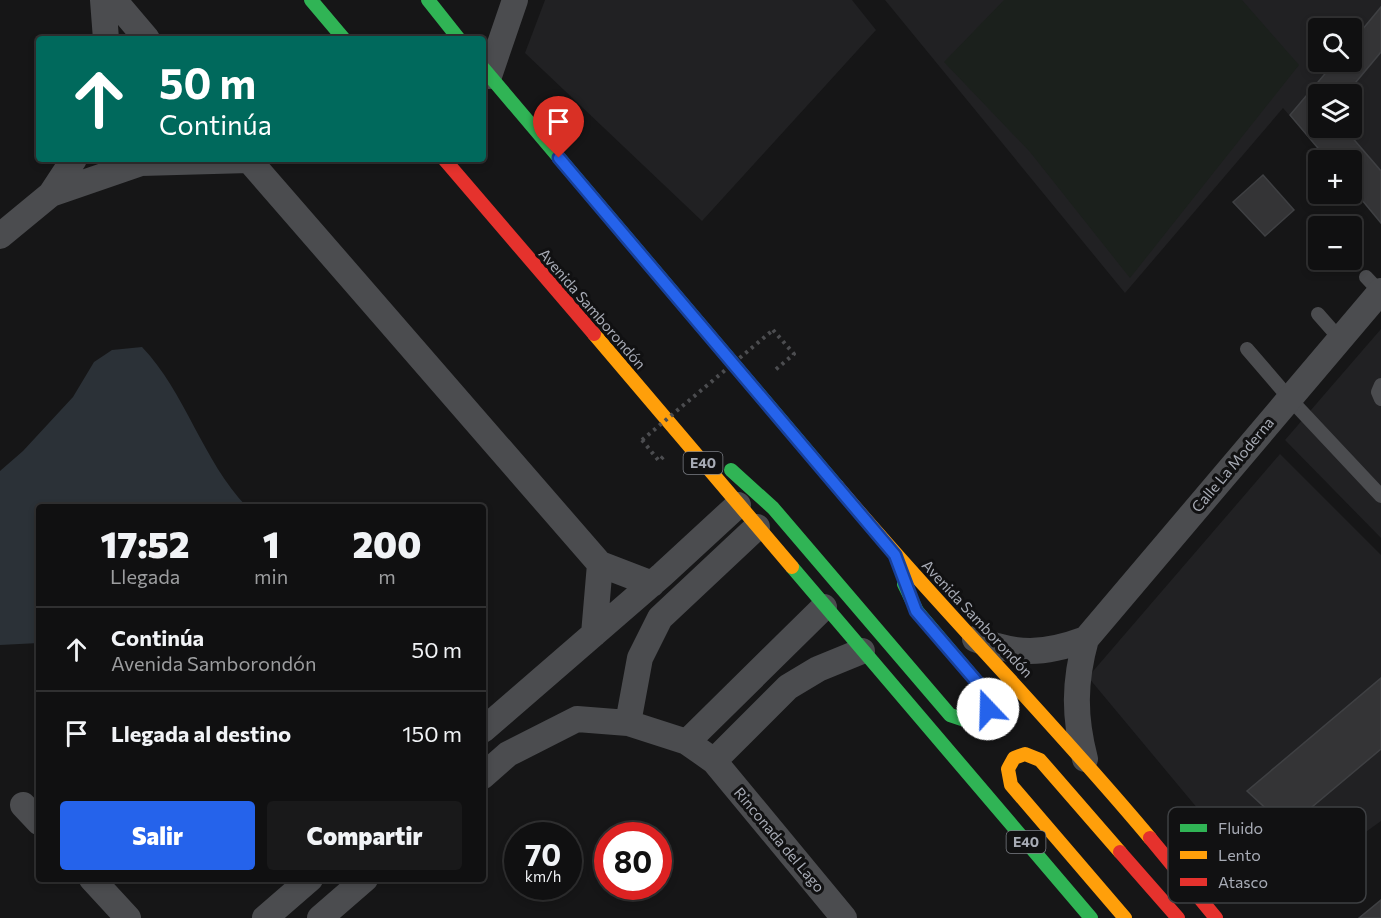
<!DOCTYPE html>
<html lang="es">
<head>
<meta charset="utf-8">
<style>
	body { margin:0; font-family:Commissioner,sans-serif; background:#19191a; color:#f1f3f6; height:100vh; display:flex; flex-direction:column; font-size:22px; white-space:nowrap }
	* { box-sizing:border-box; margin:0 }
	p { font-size:20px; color:#9c9d9f }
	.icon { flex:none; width:33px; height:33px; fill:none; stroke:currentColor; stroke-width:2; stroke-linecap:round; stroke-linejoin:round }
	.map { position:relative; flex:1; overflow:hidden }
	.side { position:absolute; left:36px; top:504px; width:450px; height:378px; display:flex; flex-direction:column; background:#101011; border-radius:6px; box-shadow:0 3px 9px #0003,0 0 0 2px #303031 }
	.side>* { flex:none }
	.hud { position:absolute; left:36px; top:36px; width:450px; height:126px; border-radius:6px; box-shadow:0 3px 9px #0003,0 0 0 2px #303031; background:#00695c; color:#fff; overflow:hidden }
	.fabs { position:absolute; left:1308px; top:18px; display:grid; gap:12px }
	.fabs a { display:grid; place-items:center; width:54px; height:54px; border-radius:6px; background:#101011; box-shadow:0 3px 9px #0003,0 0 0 2px #303031; font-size:30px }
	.speed { position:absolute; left:504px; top:822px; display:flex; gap:12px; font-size:30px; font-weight:700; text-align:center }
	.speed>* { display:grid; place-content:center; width:78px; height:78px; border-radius:50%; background:#101011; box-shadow:0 3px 9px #0003,0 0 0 2px #303031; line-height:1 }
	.speed small { font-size:15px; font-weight:400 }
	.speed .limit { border:9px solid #d22; background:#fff; color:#111 }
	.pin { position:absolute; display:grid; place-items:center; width:51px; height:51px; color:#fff; margin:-62px -26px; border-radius:50% 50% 50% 0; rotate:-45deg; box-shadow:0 0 6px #0007 }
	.pin .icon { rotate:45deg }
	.me { position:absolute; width:66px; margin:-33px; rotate:339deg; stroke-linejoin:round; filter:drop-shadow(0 0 4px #0008) }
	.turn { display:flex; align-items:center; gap:21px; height:126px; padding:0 24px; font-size:27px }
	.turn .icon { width:78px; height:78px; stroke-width:2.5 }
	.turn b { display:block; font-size:42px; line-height:51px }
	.eta { display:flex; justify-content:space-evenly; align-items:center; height:102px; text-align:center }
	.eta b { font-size:36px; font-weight:800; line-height:42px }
	.primary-button { display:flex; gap:12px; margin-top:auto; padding:12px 24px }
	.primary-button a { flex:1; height:69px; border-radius:6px; background:#2563eb; color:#fff; font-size:24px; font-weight:800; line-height:69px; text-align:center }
	.primary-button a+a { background:#19191a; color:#f1f3f6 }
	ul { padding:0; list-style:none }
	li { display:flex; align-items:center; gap:18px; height:84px; padding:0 24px; border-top:2px solid #303031 }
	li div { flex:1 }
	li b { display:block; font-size:22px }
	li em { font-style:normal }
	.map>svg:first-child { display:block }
</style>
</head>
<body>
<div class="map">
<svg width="1381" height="918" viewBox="0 0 1381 918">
	<rect width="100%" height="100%" fill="#161617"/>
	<path fill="#212123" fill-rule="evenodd" d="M 545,0 L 852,0 L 876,30 L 702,221 L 525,53 Z
		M 885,0 L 1381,0 L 1381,223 L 1352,188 L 1352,160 L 1328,160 L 1283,108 L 1125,293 ZM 1318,28 L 1352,28 L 1352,62 L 1318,62 ZM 1318,94 L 1352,94 L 1352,128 L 1318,128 Z
		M 1381,329 L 1381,538 L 1285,440 Z
		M 1280,454 L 1381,555 L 1381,821 L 1273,899 L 1088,677 Z"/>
	<path fill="#1b201c" d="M 1004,0 L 1242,0 L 1299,65 L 1130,278 L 1030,152 L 944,62 Z"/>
	<path fill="#2b3137" d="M 142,347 C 186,393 202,460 247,507 L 39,507 L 39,643 L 0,645 L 0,471 L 23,451 L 73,397 L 94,362 L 112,350 Z"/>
	<path fill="#343436" stroke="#3f4043" stroke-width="1.5" d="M 1381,7 L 1381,52 L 1346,94 L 1318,94 L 1318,128 L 1344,128 L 1381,171 L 1381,223 L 1352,188 L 1352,160 L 1328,160 L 1290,115 L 1335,62 L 1352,62 L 1352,42 Z
		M 1263,175 L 1294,210 L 1265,236 L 1233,202 Z
		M 1381,678 L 1381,749 L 1287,828 L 1247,791 Z
		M 1381,900 L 1381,918 L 1359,918 Z"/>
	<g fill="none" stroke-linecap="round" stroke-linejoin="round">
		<path stroke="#4c4d50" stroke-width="4" stroke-dasharray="3 4.5" stroke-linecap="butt" d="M 773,330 L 794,354 L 774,371
			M 642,440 L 659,461 L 664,456"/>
		<path stroke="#4b4c4f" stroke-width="14" d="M 1366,277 L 1380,292
			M 1318,314 L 1340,339
			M 1247,349 L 1290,399 L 1381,496
			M 1381,385 L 1378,392 L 1381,399"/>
		<path stroke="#4b4c4f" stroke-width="26" d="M 103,0 L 106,39
			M 114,0 L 147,39
			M 489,76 L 515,0
			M 248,159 L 600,564 L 652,584
			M 51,194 L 141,163 L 249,160
			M 0,236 L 51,194 L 74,159
			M 594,634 L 600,564
			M 975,639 C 1017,655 1043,655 1086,639
			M 628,723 L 640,658 L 660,618 L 757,527
			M 483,730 L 662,575 L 738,505
			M 687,742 L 824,607
			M 1085,759 C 1074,717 1074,682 1086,639 L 1381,291
			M 714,761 L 788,687 L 818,669 L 862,651
			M 483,776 L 508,754 L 577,719 L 628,723 L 687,742 L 714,761 L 844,918
			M 23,805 L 39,822
			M 92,879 L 128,918
			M 265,918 L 310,879
			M 320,918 L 365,879"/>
		<path stroke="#30b455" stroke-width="14" d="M 311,0 L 344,39
			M 428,0 L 459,39
			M 483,68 L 837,486
			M 731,470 L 773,508 L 950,715 L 968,721 L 981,719 L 987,707 L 983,689 L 917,611 L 904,584
			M 792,567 L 1091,918"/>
		<path stroke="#ff9f0a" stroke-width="14" d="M 594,334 L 792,567
			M 837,486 C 938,606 1049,717 1150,838
			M 1120,852 L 1040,760 L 1025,754 L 1014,758 L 1008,769 L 1011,785 L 1125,918"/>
		<path stroke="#e5322d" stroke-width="14" d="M 444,159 L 594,334
			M 1150,838 L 1216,918
			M 1120,852 L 1178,918"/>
		<path stroke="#4c4d50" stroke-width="4" stroke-dasharray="3 4.5" stroke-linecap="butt" d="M 642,440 L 773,330"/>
	</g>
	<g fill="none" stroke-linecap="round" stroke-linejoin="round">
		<g stroke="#184099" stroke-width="15">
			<path id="route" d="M 559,158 L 895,555 L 916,611 L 983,689 L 988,699 L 988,709"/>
		</g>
		<use href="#route" stroke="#2563eb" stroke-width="10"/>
	</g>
	<g text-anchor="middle" stroke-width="6" stroke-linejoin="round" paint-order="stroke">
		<g fill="#111112" stroke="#7b7e85" stroke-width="1.5">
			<rect x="683.5" y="452" width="39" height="22" rx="4.5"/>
			<rect x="1006.5" y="831" width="39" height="22" rx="4.5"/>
		</g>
		<g font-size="14" font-weight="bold" fill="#a8acb6">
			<text x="703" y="468">E40</text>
			<text x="1026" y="847">E40</text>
		</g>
		<g font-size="15" fill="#a8acb6" stroke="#111112">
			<text transform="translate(592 309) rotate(49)" y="5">Avenida Samborondón</text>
			<text transform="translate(1233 465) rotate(-50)" y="5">Calle La Moderna</text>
			<text transform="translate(977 619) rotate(47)" y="5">Avenida Samborondón</text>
			<text transform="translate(779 840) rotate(50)" y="5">Rinconada del Lago</text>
		</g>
	</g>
	<rect x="1168" y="807" width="198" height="96" rx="9" fill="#111112" stroke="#3e4043" stroke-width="1.5"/>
	<rect x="1180" y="824" width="27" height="8" fill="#30b455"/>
	<rect x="1180" y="851" width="27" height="8" fill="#ff9f0a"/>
	<rect x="1180" y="878" width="27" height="8" fill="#e5322d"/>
	<g font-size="16" fill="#a8acb6">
		<text x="1218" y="834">Fluido</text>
		<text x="1218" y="861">Lento</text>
		<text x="1218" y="888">Atasco</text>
	</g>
</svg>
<div class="fabs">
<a><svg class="icon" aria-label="search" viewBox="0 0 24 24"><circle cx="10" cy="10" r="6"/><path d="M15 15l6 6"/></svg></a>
<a><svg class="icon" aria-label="layers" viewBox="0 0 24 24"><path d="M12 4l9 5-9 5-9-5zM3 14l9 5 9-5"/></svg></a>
<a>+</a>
<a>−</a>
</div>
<div class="speed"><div>70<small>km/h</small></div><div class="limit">80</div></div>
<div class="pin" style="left:559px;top:158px;background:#d93025"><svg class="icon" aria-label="arrive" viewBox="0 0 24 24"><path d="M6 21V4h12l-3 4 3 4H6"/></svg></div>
<svg class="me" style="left:988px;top:709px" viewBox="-20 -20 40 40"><circle r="19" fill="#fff"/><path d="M0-13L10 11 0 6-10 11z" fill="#2563eb"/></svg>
<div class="hud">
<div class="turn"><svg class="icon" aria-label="ahead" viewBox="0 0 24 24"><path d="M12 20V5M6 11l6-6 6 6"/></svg><div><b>50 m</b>Continúa</div></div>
</div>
<section class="side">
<div class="eta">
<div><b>17:52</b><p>Llegada</p></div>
<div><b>1</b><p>min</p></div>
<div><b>200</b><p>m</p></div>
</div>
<ul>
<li><svg class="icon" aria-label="ahead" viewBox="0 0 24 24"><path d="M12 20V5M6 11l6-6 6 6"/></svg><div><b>Continúa</b><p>Avenida Samborondón</p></div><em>50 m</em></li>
<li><svg class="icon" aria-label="arrive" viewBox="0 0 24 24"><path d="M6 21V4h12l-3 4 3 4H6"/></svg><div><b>Llegada al destino</b></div><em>150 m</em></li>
</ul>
<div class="primary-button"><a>Salir</a><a>Compartir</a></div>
</section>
</div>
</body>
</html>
